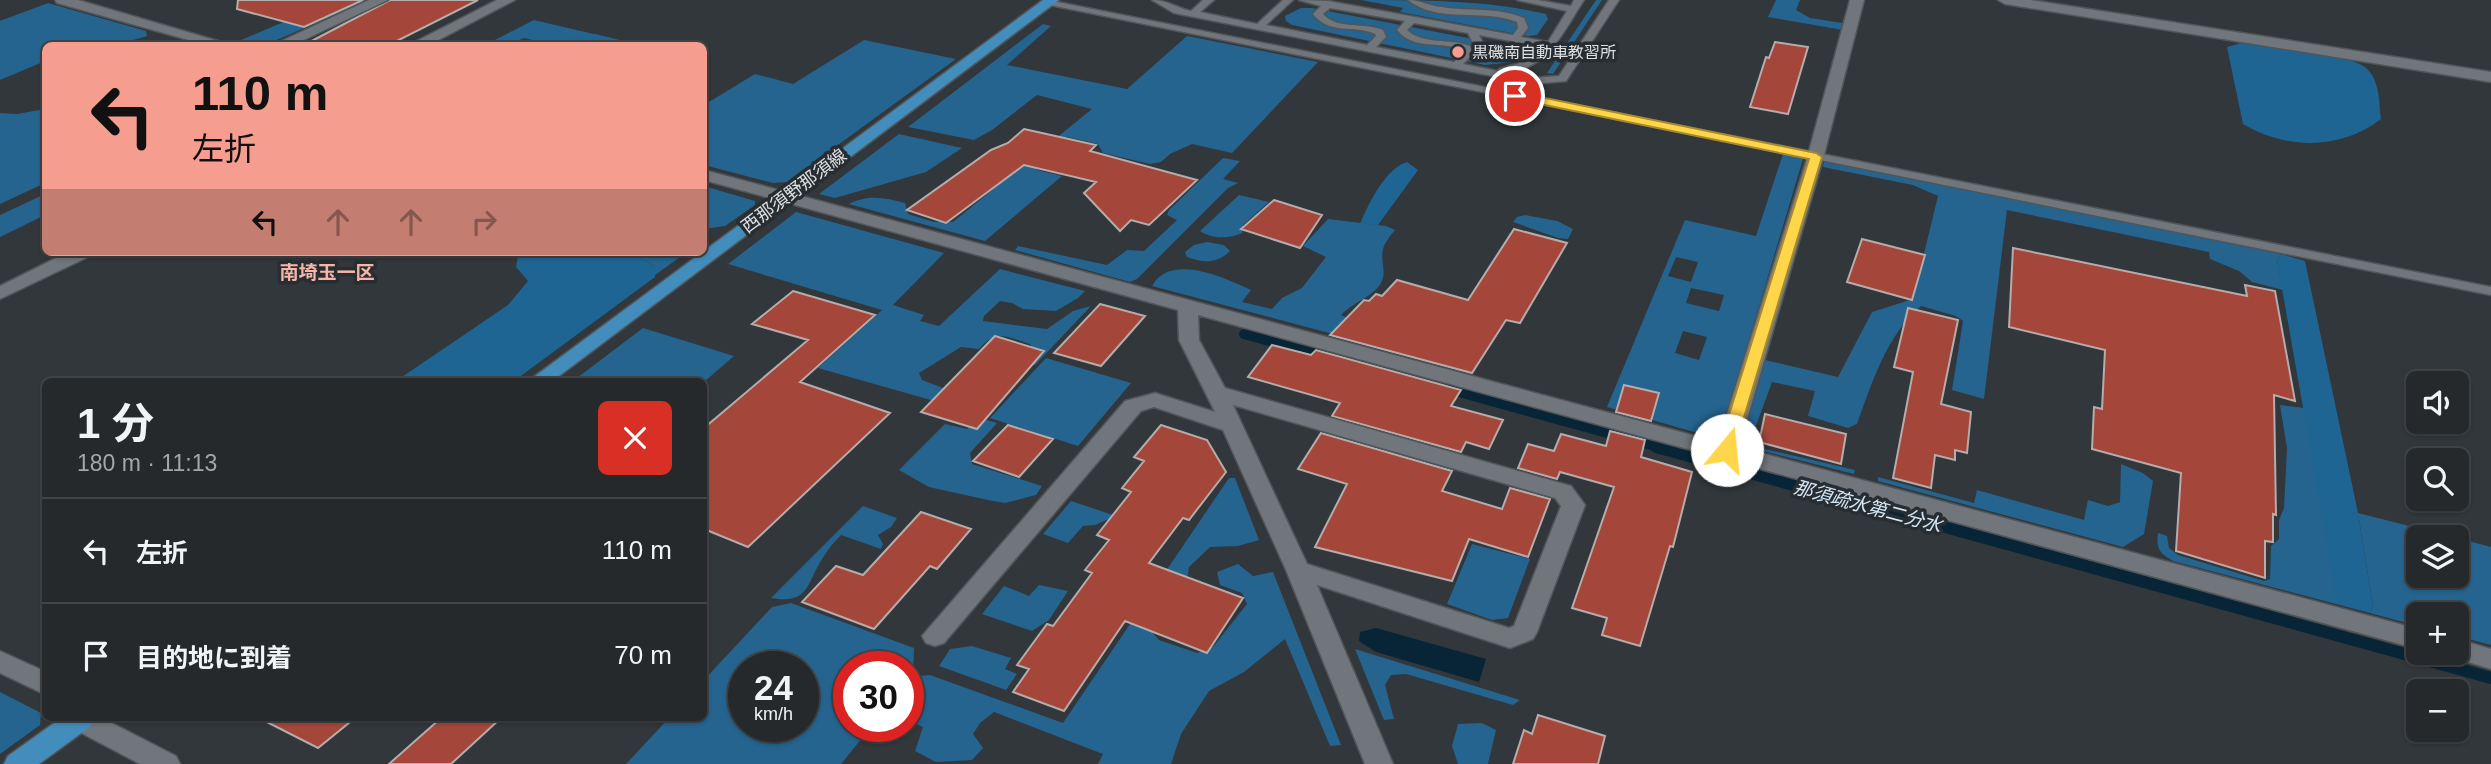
<!DOCTYPE html>
<html lang="ja">
<head>
<meta charset="utf-8">
<style>
	body { margin:0; font-family:Helvetica,"Noto Sans JP",sans-serif; background:#2e3134; color:#f1f3f6; height:100vh; display:flex; flex-direction:column; font-size:26px; white-space:nowrap }
	* { box-sizing:border-box; margin:0 }
	p { font-size:23px; color:#a4a6a9 }
	.icon { flex:none; width:38px; height:38px; fill:none; stroke:currentColor; stroke-width:2; stroke-linecap:round; stroke-linejoin:round }
	.map { position:relative; flex:1; overflow:hidden }
	.sheet { position:absolute; left:42px; top:378px; width:665px; height:343px; display:flex; flex-direction:column; background:#26292c; border-radius:10px; box-shadow:0 2px 5px #0004,0 0 0 2px #424548 }
	.sheet>* { flex:none }
	.hud { position:absolute; left:42px; top:42px; width:665px; height:214px; border-radius:10px; box-shadow:0 2px 5px #0004,0 0 0 2px #424548; background:#f59d8e; color:#111; overflow:hidden }
	.fabs { position:absolute; left:2406px; top:371px; display:grid; gap:14px }
	.fabs a { display:grid; place-items:center; width:63px; height:63px; border-radius:10px; background:#26292c; box-shadow:0 2px 5px #0004,0 0 0 2px #424548; font-size:35px }
	.speed { position:absolute; left:728px; top:651px; display:flex; gap:14px; font-size:35px; font-weight:700; text-align:center }
	.speed>* { display:grid; place-content:center; width:91px; height:91px; border-radius:50%; background:#26292c; box-shadow:0 2px 5px #0004,0 0 0 2px #424548; line-height:1 }
	.speed small { font-size:18px; font-weight:400 }
	.speed .limit { border:10px solid #d22; background:#fff; color:#111 }
	.pin { position:absolute; display:grid; place-items:center; width:60px; height:60px; color:#fff; margin:-30px; border:4px solid #fff; border-radius:50%; box-shadow:0 2px 7px #0007 }
	.me { position:absolute; width:77px; margin:-38px; rotate:17deg; stroke-linejoin:round; filter:drop-shadow(0 0 5px #0008) }
	.turn { display:flex; align-items:center; gap:24px; height:147px; padding:0 35px; font-size:32px }
	.turn .icon { width:91px; height:91px; stroke-width:2.5 }
	.turn b { display:block; font-size:49px; line-height:60px }
	.lanes { display:flex; align-items:center; height:66px; padding:0 35px; background:#0003; justify-content:center; gap:35px; direction:ltr }
	.lanes .off { opacity:.35 }
	.round { display:grid; place-items:center; flex:none; width:74px; height:74px; border-radius:10px; background:#2e3134 }
	.headline { display:flex; align-items:center; justify-content:space-between; height:119px; padding:0 35px }
	h1 { font-size:42px; font-weight:700; line-height:52px }
	ul { padding:0; list-style:none }
	li { display:flex; align-items:center; gap:21px; height:105px; padding:0 35px; border-top:2px solid #424548 }
	li div { flex:1 }
	li b { display:block; font-size:26px }
	li em { font-style:normal }
	.map>svg:first-child { display:block }
</style>
</head>
<body>
<div class="map">
<svg width="2491" height="764" viewBox="0 0 2491 764">
	<rect width="100%" height="100%" fill="#32373b"/>
	<path fill="#24648f" fill-rule="evenodd" d="M 336,0 L 369,0 L 272,42 L 258,45 L 241,40 Z
		M 1361,0 C 1421,0 1488,0 1546,14 L 1548,19 L 1537,35 L 1528,36 L 1400,12 L 1403,8 Z
		M 1596,0 L 1602,0 L 1553,74 L 1547,73 Z
		M 1776,0 L 1800,0 L 1796,10 L 1810,18 L 1842,23 L 1844,25 L 1843,30 L 1768,17 Z
		M 48,3 L 146,31 L 147,36 L 116,45 L 46,46 L 45,61 L 0,80 L 0,21 Z
		M 1301,8 L 1312,8 L 1520,48 L 1525,57 L 1514,62 L 1485,65 L 1292,25 L 1286,21 L 1285,16 Z
		M 534,20 L 640,45 L 542,45 L 545,43 L 524,38 L 508,45 L 483,46 Z
		M 1043,24 L 1051,26 L 1007,65 L 1127,89 L 1187,36 L 1318,62 L 1232,153 L 1192,144 L 1170,154 L 1161,162 L 1150,164 L 1103,153 L 1098,144 L 1067,137 L 1034,166 L 1037,170 L 1062,176 L 985,241 L 849,204 C 869,194 885,198 905,203 L 908,214 L 934,222 L 953,222 L 1092,109 L 1037,95 L 992,130 L 974,140 L 908,127 Z
		M 864,40 L 956,59 L 787,182 L 773,183 L 704,165 L 704,105 L 755,74 L 793,84 Z
		M 45,109 L 45,183 L 0,204 L 0,113 L 17,114 Z
		M 899,134 L 962,148 L 926,172 L 835,198 L 819,194 Z
		M 1783,154 L 1803,159 L 1722,430 L 1708,436 L 1607,407 L 1685,220 L 1756,236 ZM 1676,257 L 1698,262 L 1691,282 L 1668,276 ZM 1691,288 L 1724,295 L 1719,311 L 1686,303 ZM 1683,331 L 1707,337 L 1699,360 L 1675,353 Z
		M 1223,158 L 1240,161 L 1223,179 L 1238,183 L 1228,188 L 1137,279 L 1130,282 L 1015,250 L 1018,246 L 1107,265 L 1127,250 L 1144,251 L 1177,220 L 1167,215 L 1169,210 Z
		M 1824,161 L 2281,254 L 2277,260 L 2283,290 L 2252,282 L 2239,271 L 2210,259 L 2209,252 L 2007,210 L 1984,399 L 1952,390 L 1963,321 L 1956,316 L 1921,306 C 1886,336 1872,383 1857,424 L 1848,428 L 1808,416 L 1815,391 L 1772,382 L 1750,442 L 1756,447 L 1855,470 L 1854,474 L 1747,447 L 1741,437 L 1765,360 L 1838,377 L 1872,312 L 1913,299 L 1938,196 L 1913,185 L 1823,167 Z
		M 704,186 L 755,201 L 755,205 L 725,226 L 704,229 Z
		M 45,194 L 45,215 L 0,237 L 0,215 Z
		M 1239,195 L 1269,202 L 1243,225 L 1242,233 C 1230,239 1211,239 1200,231 Z
		M 796,212 L 944,253 L 893,305 L 924,315 L 920,321 L 939,326 L 1000,269 L 1085,291 L 1078,298 L 1056,311 L 1023,309 L 1012,303 L 1000,301 L 984,316 L 983,321 L 1047,329 L 1073,311 L 1091,306 L 1035,365 L 1024,362 L 1034,351 L 1030,344 C 1008,337 996,329 979,349 L 961,347 L 919,373 L 922,380 L 975,400 L 966,410 L 818,368 L 882,310 L 728,264 Z
		M 1525,215 L 1557,221 L 1573,229 L 1568,239 L 1558,238 L 1513,222 L 1517,217 Z
		M 1328,219 L 1386,226 L 1395,230 C 1391,235 1385,242 1383,249 C 1380,260 1387,273 1381,283 C 1374,296 1352,303 1341,315 L 1368,327 L 1348,338 L 1152,286 C 1170,252 1226,278 1251,290 L 1242,302 L 1272,309 L 1282,298 L 1302,288 L 1326,257 L 1303,246 Z
		M 1207,242 L 1224,245 L 1230,251 C 1218,264 1202,263 1187,257 L 1185,252 L 1194,245 Z
		M 632,252 L 683,255 L 655,275 L 655,267 Z
		M 643,328 L 734,356 L 704,382 L 573,381 Z
		M 1046,358 L 1131,383 L 1078,446 L 990,418 Z
		M 2280,405 L 2304,408 L 2340,605 L 2173,561 C 2159,553 2156,549 2158,533 L 2167,536 L 2169,548 L 2178,555 L 2264,581 L 2270,579 L 2271,546 L 2279,539 L 2279,520 L 2284,508 L 2287,448 Z
		M 979,418 L 997,423 L 970,453 L 972,464 L 1042,486 L 1036,495 L 1005,503 L 988,500 L 929,487 L 899,470 L 945,424 L 967,429 Z
		M 2121,464 L 2143,473 L 2153,481 L 2144,534 L 2123,547 L 1878,481 L 1878,477 L 1974,503 L 1977,490 L 2084,520 L 2088,500 L 2108,506 L 2120,502 Z
		M 1229,478 L 1235,478 L 1259,540 L 1238,546 L 1210,547 L 1189,567 L 1187,581 L 1151,631 L 1159,640 L 1197,653 L 1213,647 L 1247,604 L 1242,593 L 1220,585 L 1217,572 L 1238,564 L 1253,576 L 1273,572 L 1341,745 L 1330,746 L 1285,639 L 1244,672 L 1209,691 L 1181,734 L 1171,764 L 1098,764 L 1103,754 L 994,712 L 980,723 L 973,734 L 983,748 L 972,760 L 936,762 L 915,751 L 923,727 L 908,720 L 908,667 L 849,667 L 849,726 L 872,726 L 841,764 L 626,764 L 669,718 L 704,718 L 704,680 L 772,607 L 791,603 L 914,648 L 913,677 L 930,675 L 1063,723 ZM 744,667 L 803,667 L 803,726 L 744,726 Z
		M 1071,501 L 1116,516 L 1095,525 L 1083,526 L 1068,543 L 1043,534 Z
		M 863,506 L 897,518 L 891,527 L 878,535 L 883,544 L 881,549 L 841,535 C 835,541 829,548 824,556 C 806,582 811,605 771,598 Z
		M 2358,513 L 2453,537 L 2418,537 L 2418,576 L 2457,576 L 2457,538 L 2491,547 L 2491,645 L 2457,636 L 2457,614 L 2418,614 L 2418,626 L 2370,613 L 2373,607 Z
		M 1472,544 L 1530,559 L 1508,618 L 1492,620 L 1447,604 Z
		M 1039,585 L 1068,591 L 1049,620 L 1032,631 L 982,614 L 1004,586 L 1029,596 Z
		M 972,646 L 1011,658 L 1005,669 L 1017,674 L 1006,690 L 939,666 L 950,649 Z
		M 1355,649 L 1520,700 L 1513,705 L 1406,674 L 1391,675 L 1385,685 L 1394,719 L 1384,720 Z
		M 0,692 L 41,713 L 40,725 L 0,754 Z
		M 1482,723 L 1496,730 L 1488,764 L 1458,764 L 1452,746 L 1458,724 Z"/>
	<path fill="#1f6593" d="M 595,34 L 640,45 L 548,45 Z
		M 2245,42 C 2271,46 2348,53 2366,68 C 2380,80 2379,103 2381,119 C 2341,150 2287,150 2243,124 L 2227,47 Z
		M 1407,162 L 1418,170 L 1378,225 L 1360,224 C 1369,203 1385,169 1407,162 Z
		M 523,252 L 632,252 L 655,267 L 655,277 L 514,381 L 396,381 L 508,305 L 528,281 L 516,267 L 518,255 Z
		M 2281,254 L 2305,261 L 2358,513 L 2373,607 L 2370,613 L 2340,605 L 2336,595 L 2277,260 Z"/>
	<path fill="#082538" d="M 1376,628 L 1486,659 L 1479,682 L 1376,652 L 1359,641 L 1360,632 Z"/>
	<g fill="none" stroke-linecap="round" stroke-linejoin="round">
		<path stroke="#082538" stroke-width="10" d="M 1244,334 L 1324,356
			M 1448,389 L 1662,448"/>
		<path stroke="#082538" stroke-width="12" d="M 1656,447 L 2491,678"/>
	</g>
	<path fill="#a4473a" stroke="#b5acab" stroke-width="2" d="M 238,0 L 363,0 L 304,27 L 237,9 Z
		M 390,0 L 478,0 L 387,46 L 302,46 Z
		M 1775,42 L 1808,47 L 1788,114 L 1750,107 L 1766,57 L 1769,58 Z
		M 1024,129 L 1096,145 L 1090,151 L 1197,180 L 1149,225 L 1131,220 L 1120,231 L 1084,193 L 1096,182 L 1024,165 L 946,223 L 907,210 L 991,150 L 1008,143 Z
		M 1274,200 L 1322,215 L 1300,248 L 1241,229 Z
		M 1514,229 L 1567,243 L 1520,323 L 1506,320 L 1472,373 L 1330,335 L 1364,300 L 1369,301 L 1376,294 L 1382,296 L 1397,280 L 1468,300 Z
		M 1862,239 L 1925,255 L 1912,300 L 1847,282 Z
		M 2013,248 L 2247,296 L 2245,285 L 2275,291 L 2295,401 L 2274,395 L 2276,515 L 2273,514 L 2273,542 L 2265,541 L 2265,578 L 2176,551 L 2181,473 L 2092,449 L 2094,407 L 2102,409 L 2105,350 L 2009,327 Z
		M 793,291 L 875,315 L 800,382 L 890,413 L 748,547 L 704,529 L 704,428 L 808,340 L 752,324 Z
		M 1100,304 L 1145,316 L 1101,366 L 1054,353 Z
		M 1908,308 L 1958,320 L 1941,404 L 1971,412 L 1967,453 L 1955,450 L 1955,460 L 1935,455 L 1931,488 L 1893,478 L 1913,372 L 1894,367 Z
		M 995,336 L 1044,351 L 977,429 L 921,412 Z
		M 1272,345 L 1311,355 L 1316,350 L 1461,390 L 1451,406 L 1503,420 L 1489,449 L 1466,442 L 1461,452 L 1332,416 L 1340,403 L 1248,377 Z
		M 1624,385 L 1659,393 L 1651,421 L 1616,412 Z
		M 1765,414 L 1846,434 L 1841,464 L 1759,442 Z
		M 1008,425 L 1053,439 L 1019,477 L 973,461 Z
		M 1161,425 L 1207,440 L 1226,472 L 1189,520 L 1183,518 L 1149,563 L 1243,598 L 1207,653 L 1125,621 L 1064,711 L 1013,692 L 1029,669 L 1017,665 L 1047,624 L 1053,626 L 1092,573 L 1085,570 L 1109,540 L 1097,535 L 1131,492 L 1122,488 L 1144,461 L 1134,457 Z
		M 1610,431 L 1645,440 L 1641,457 L 1692,472 L 1673,547 L 1670,546 L 1640,646 L 1602,635 L 1607,618 L 1572,608 L 1614,487 L 1560,472 L 1557,479 L 1518,468 L 1528,444 L 1554,451 L 1561,434 L 1606,446 Z
		M 1321,433 L 1452,471 L 1442,491 L 1502,509 L 1510,488 L 1550,499 L 1528,557 L 1469,539 L 1452,581 L 1315,547 L 1347,484 L 1298,469 Z
		M 921,512 L 971,529 L 937,569 L 930,566 L 874,629 L 802,602 L 836,566 L 863,575 Z
		M 1538,715 L 1605,736 L 1598,764 L 1513,764 L 1524,730 L 1532,734 Z
		M 259,718 L 355,718 L 318,748 Z
		M 441,718 L 501,718 L 451,764 L 389,764 Z"/>
	<g fill="none" stroke-linecap="round" stroke-linejoin="round">
		<g stroke="#515558" stroke-width="3">
			<path id="service" d="M 1047,0 L 2491,287 L 2491,295 L 1050,5 L 1045,2 Z
				M 1152,0 C 1167,0 1177,8 1191,11 L 1203,0 L 1214,0 L 1200,12 L 1257,24 L 1283,0 L 1293,0 L 1266,25 L 1367,45 L 1376,36 L 1375,34 C 1354,24 1330,36 1313,14 L 1321,6 L 1299,0 L 1328,1 L 1513,35 L 1518,28 L 1517,22 C 1482,8 1438,24 1408,0 C 1421,0 1429,6 1441,7 C 1471,12 1494,6 1524,18 L 1528,28 L 1521,37 L 1548,42 L 1567,11 L 1517,0 L 1538,0 L 1571,6 L 1574,0 L 1584,0 C 1563,32 1549,67 1508,73 L 1532,78 L 1559,76 L 1609,0 L 1619,0 L 1566,81 L 1532,84 L 1174,13 ZM 1330,8 L 1405,21 L 1397,30 C 1414,51 1440,40 1462,50 L 1463,53 L 1454,62 L 1376,47 L 1386,37 L 1383,30 C 1365,22 1337,30 1323,14 ZM 1414,23 L 1468,33 L 1479,55 L 1484,58 L 1527,44 L 1544,47 L 1527,61 L 1499,69 L 1498,71 L 1463,64 L 1473,54 L 1470,46 C 1451,38 1422,45 1407,30 ZM 1479,35 L 1511,41 L 1514,42 L 1487,51 Z"/>
		</g>
		<g stroke="#515558" stroke-width="3">
			<path id="minor" d="M 55,0 L 78,0 L 235,46 L 210,46 L 57,3 Z
				M 369,0 L 388,0 L 291,46 L 271,46 Z
				M 497,0 L 515,0 L 427,46 L 407,46 Z
				M 1850,0 L 1864,0 L 1824,155 L 1739,447 L 2418,629 L 2418,649 L 1198,315 L 1199,340 L 1225,388 L 1571,486 L 1585,505 L 1537,632 L 1533,639 L 1510,648 L 1317,585 L 1393,764 L 1365,764 L 1286,570 L 1223,430 L 1154,407 L 1141,411 L 944,643 L 935,646 L 926,643 L 922,636 L 1125,401 L 1155,393 L 1215,412 L 1179,340 L 1178,310 L 704,180 L 704,170 L 1718,442 L 1808,155 ZM 1233,405 L 1555,498 L 1561,506 L 1514,626 L 1509,628 L 1307,564 Z
				M 1998,0 L 2031,0 L 2491,72 L 2491,82 L 2005,4 Z
				M 68,252 L 92,252 L 90,256 L 0,299 L 0,286 Z
				M 2457,639 L 2491,649 L 2491,669 L 2448,656 L 2446,653 L 2457,653 Z
				M 0,651 L 46,672 L 46,695 L 0,673 Z
				M 67,718 L 102,718 L 176,756 L 180,764 L 140,764 L 70,727 Z"/>
		</g>
		<g stroke="#515558" stroke-width="3">
			<path id="primary" d="M 1043,0 L 1059,0 L 551,382 L 527,382 Z
				M 61,718 L 95,718 L 91,726 L 39,764 L 4,764 L 8,756 Z"/>
		</g>
		<use href="#service" fill="#70767b" fill-rule="evenodd"/>
		<use href="#minor" fill="#70767b" fill-rule="evenodd"/>
		<use href="#primary" fill="#428dbb" fill-rule="evenodd"/>
	</g>
	<path fill="#ffd54a" stroke="#a68a30" stroke-width="2" d="M 1515,92 L 1816,153 L 1822,157 L 1733,454 L 1727,456 L 1718,450 L 1809,159 L 1511,98 L 1511,93 Z"/>
	<circle fill="#f59d8e" stroke="#282d31" stroke-width="2.5" cx="1458" cy="52" r="7"/>
	<g text-anchor="middle" stroke-width="7" stroke-linejoin="round" paint-order="stroke">
		<g font-size="16" fill="#dde0e3" stroke="#282d31" text-anchor="start">
			<text x="1472" y="58">黒磯南自動車教習所</text>
		</g>
		<g font-size="18" fill="#dde0e3" stroke="#282d31">
			<text transform="translate(794 191) rotate(-37)" y="6">西那須野那須線</text>
		</g>
		<g font-size="19" font-weight="bold" fill="#f7b4a8" stroke="#282d31">
			<text x="327" y="279">南埼玉一区</text>
		</g>
		<g font-size="19" font-style="italic" fill="#d3e7f7" stroke="#282d31">
			<text transform="translate(1868 506) rotate(15)" y="7">那須疏水第二分水</text>
		</g>
	</g>
</svg>
<div class="fabs">
<a><svg class="icon" aria-label="sound" viewBox="0 0 24 24"><path d="M4 9h4l5-4v14l-5-4H4zM17 9q2 3 0 6"/></svg></a>
<a><svg class="icon" aria-label="search" viewBox="0 0 24 24"><circle cx="10" cy="10" r="6"/><path d="M15 15l6 6"/></svg></a>
<a><svg class="icon" aria-label="layers" viewBox="0 0 24 24"><path d="M12 4l9 5-9 5-9-5zM3 14l9 5 9-5"/></svg></a>
<a>+</a>
<a>−</a>
</div>
<div class="speed"><div>24<small>km/h</small></div><div class="limit">30</div></div>
<div class="pin" style="left:1515px;top:96px;background:#d93025"><svg class="icon" aria-label="arrive" viewBox="0 0 24 24"><path d="M6 21V4h12l-3 4 3 4H6"/></svg></div>
<svg class="me" style="left:1727px;top:450px" viewBox="-20 -20 40 40"><circle r="19" fill="#fff"/><path d="M0-13L10 11 0 6-10 11z" fill="#ffd54a"/></svg>
<div class="hud">
<div class="turn"><svg class="icon" aria-label="left" viewBox="0 0 24 24"><path d="M17 20v-9H6M10 6l-5 5 5 5"/></svg><div><b>110 m</b>左折</div></div>
<div class="lanes"><svg class="icon" aria-label="left" viewBox="0 0 24 24"><path d="M17 20v-9H6M10 6l-5 5 5 5"/></svg><svg class="icon off" aria-label="ahead" viewBox="0 0 24 24"><path d="M12 20V5M6 11l6-6 6 6"/></svg><svg class="icon off" aria-label="ahead" viewBox="0 0 24 24"><path d="M12 20V5M6 11l6-6 6 6"/></svg><svg class="icon off" aria-label="right" viewBox="0 0 24 24"><path d="M7 20v-9h11M14 6l5 5-5 5"/></svg></div>
</div>
<section class="sheet">
<div class="headline"><div><h1>1 分</h1><p>180 m · 11:13</p></div><a class="round" style="background:#d93025;color:#fff"><svg class="icon" aria-label="close" viewBox="0 0 24 24"><path d="M6 6l12 12M18 6L6 18"/></svg></a></div>
<ul>
<li><svg class="icon" aria-label="left" viewBox="0 0 24 24"><path d="M17 20v-9H6M10 6l-5 5 5 5"/></svg><div><b>左折</b></div><em>110 m</em></li>
<li><svg class="icon" aria-label="arrive" viewBox="0 0 24 24"><path d="M6 21V4h12l-3 4 3 4H6"/></svg><div><b>目的地に到着</b></div><em>70 m</em></li>
</ul>
</section>
</div>
</body>
</html>
